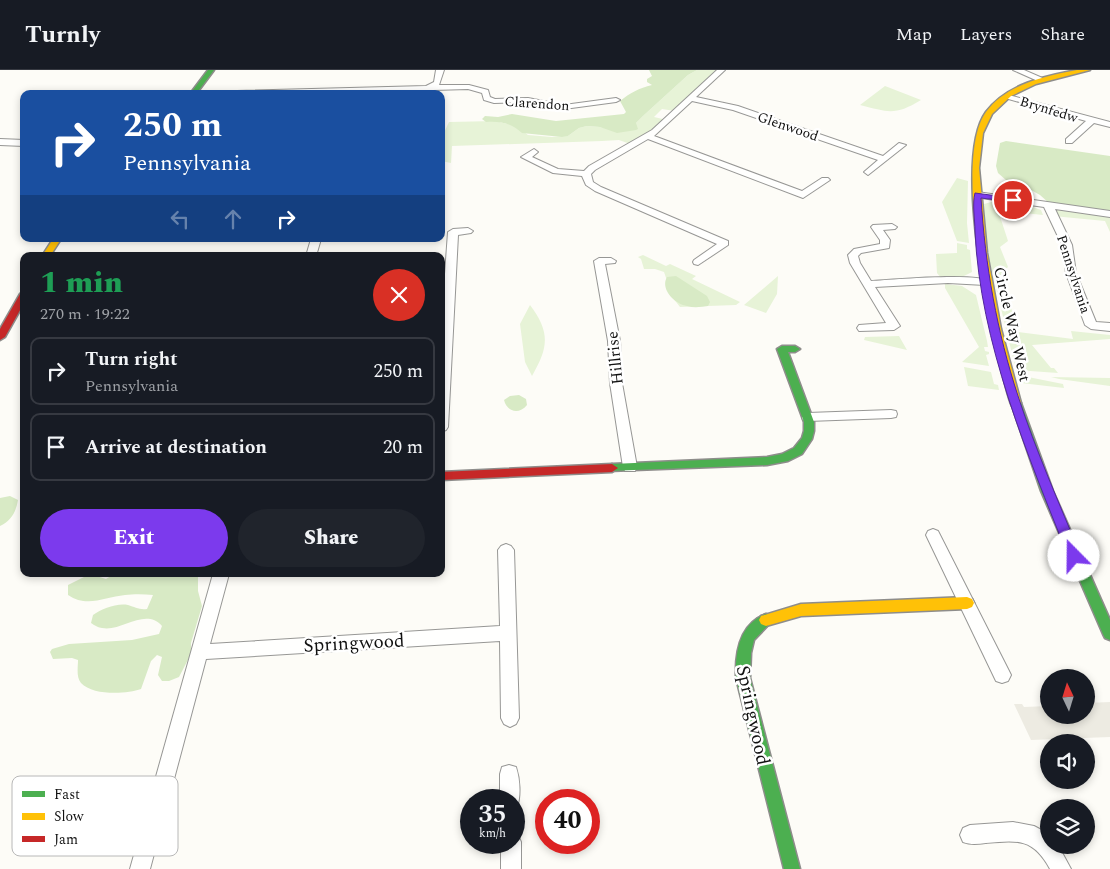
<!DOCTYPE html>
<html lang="en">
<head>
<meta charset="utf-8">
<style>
	body { margin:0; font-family:Spectral,serif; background:#20242c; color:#f1f3f6; height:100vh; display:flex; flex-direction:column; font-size:19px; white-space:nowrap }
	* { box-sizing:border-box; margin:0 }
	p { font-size:16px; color:#9ea1a6 }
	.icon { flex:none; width:28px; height:28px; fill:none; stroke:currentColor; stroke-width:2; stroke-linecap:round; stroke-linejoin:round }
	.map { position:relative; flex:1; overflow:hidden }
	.sheet { position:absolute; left:20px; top:182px; width:425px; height:325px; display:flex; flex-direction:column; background:#171b24; border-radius:10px; box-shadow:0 2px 8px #0003 }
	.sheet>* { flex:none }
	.hud { position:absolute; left:20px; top:20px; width:425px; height:152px; border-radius:10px; box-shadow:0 2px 8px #0003; background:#1a4fa0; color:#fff; overflow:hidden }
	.needle { width:32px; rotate:356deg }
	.controls { position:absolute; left:1040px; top:599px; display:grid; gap:10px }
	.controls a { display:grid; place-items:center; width:55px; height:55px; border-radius:50%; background:#171b24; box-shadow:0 2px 8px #0003; font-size:25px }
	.speed { position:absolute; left:460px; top:719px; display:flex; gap:10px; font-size:25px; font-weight:700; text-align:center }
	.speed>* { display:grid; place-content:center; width:65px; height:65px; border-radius:50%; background:#171b24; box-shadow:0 2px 8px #0003; line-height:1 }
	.speed small { font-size:12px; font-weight:400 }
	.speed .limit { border:8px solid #d22; background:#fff; color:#111 }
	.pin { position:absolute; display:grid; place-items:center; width:42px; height:42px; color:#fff; margin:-21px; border:2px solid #fff; border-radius:50%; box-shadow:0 1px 5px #0007 }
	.me { position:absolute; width:55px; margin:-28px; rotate:338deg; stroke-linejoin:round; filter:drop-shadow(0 0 4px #0008) }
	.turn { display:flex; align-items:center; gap:18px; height:105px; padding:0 20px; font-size:22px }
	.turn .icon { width:65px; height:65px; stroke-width:2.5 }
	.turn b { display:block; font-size:35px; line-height:42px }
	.lanes { display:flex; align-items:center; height:48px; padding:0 20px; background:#0003; justify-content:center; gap:25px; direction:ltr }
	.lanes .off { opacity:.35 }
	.round { display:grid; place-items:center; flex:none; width:52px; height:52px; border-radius:26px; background:#20242c }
	.overview { display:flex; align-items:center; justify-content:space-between; height:85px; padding:0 20px }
	h1 { font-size:30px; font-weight:800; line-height:38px; color:#1e9e55 }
	.cta { display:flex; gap:10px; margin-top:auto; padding:10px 20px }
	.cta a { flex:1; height:58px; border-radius:30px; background:#7c3aed; color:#fff; font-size:20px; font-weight:800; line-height:58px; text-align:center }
	.cta a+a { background:#20242c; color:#f1f3f6 }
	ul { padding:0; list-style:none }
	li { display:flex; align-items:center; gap:15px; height:68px; margin:0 10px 8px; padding:0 10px; border:2px solid #363941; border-radius:10px }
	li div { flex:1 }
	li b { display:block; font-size:19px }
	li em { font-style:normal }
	header { display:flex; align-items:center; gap:30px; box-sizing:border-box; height:70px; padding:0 25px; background:#171b24; border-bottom:1px solid #363941 }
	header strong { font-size:24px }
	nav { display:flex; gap:28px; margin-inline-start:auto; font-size:18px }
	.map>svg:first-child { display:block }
</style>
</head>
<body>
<header>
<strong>Turnly</strong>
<nav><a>Map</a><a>Layers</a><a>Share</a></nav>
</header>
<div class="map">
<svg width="1110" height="799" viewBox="0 0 1110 799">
	<rect width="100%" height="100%" fill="#fdfcf7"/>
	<path fill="#e7f3d7" d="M 697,0 L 721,0 L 675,41 L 662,39 L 654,47 L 667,50 L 633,75 L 619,70 L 602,71 L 452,76 L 451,93 L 441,91 L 441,69 L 449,52 L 495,51 L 516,56 L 528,65 L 552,67 L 568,66 L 579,58 L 587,56 L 636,60 L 636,53 L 643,46 L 688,5 Z
		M 885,16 L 921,30 C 895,46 888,42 860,35 Z
		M 957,108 L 968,111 L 967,153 L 969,173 L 957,171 L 942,132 Z
		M 995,131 L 1008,171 L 1000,177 L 1008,197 L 1001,203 L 1018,262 L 1073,269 L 1071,261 L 1110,265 L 1110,269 L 1032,275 L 1051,298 L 1054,298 L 1058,303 L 1016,300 L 987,181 L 984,134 Z
		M 999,131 L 1030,136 L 1041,140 L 1043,145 L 1003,141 Z
		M 1048,135 L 1110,144 L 1110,162 L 1105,151 L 1053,146 Z
		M 957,173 L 967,175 L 967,179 L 970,180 L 972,202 L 962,207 L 941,208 L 937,203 L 936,184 L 957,183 Z
		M 643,185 L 666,196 L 670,194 L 696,206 L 692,209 L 740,232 L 736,235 L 680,237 L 673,228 L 664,202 L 655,199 L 644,199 L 641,189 L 638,187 Z
		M 778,206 L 777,224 L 766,243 L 744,235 Z
		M 945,214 L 962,216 L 976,225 L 987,271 L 988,277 L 984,277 L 985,281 L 989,282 L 989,284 L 986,285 L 989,296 L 962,292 L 979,277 L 945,218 Z
		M 530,235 C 551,263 548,278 532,306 L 525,292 L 520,254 Z
		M 899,266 L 907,280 L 864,270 L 865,267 Z
		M 964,297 L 991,302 L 994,314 L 998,315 L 999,320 L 968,316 Z
		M 1018,305 L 1063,314 L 1064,318 L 1021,313 Z
		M 1051,307 L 1110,308 L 1110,316 L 1059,309 Z"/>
	<path fill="#d8eac5" d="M 649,0 L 697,0 L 688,5 L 643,46 L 636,53 L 638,59 L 636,60 L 617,63 L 600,57 L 587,56 L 579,58 L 568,66 L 562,67 L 522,63 C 512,53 500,51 486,52 L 482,49 L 485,46 L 498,47 L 512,44 L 556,51 L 624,44 L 626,42 L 620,31 C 630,23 639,18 652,15 L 647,12 L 647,9 L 652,6 Z
		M 1006,71 L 1110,86 L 1110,142 L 1049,133 L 1040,125 L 1024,116 L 1007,111 L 998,103 L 996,96 L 1000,73 Z
		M 676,206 L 707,226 L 710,232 L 708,236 C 701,237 694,238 687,236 C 674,234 660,219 667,207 Z
		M 519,325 L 526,329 L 527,335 C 519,345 507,342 504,330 L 510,326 Z
		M 10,426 L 18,430 C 16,442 11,451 0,456 L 0,428 Z
		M 90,504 L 106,509 L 114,504 L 198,504 L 198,521 L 202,536 L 191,573 L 191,584 L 179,607 L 169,611 L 162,611 L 158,605 L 162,587 L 157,585 L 151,591 L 141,619 C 127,624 93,626 81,613 C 76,607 78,597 78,590 L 72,588 L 53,589 L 50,582 L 52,579 L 69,574 L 132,570 L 159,564 L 162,556 C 145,537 122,562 102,558 C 99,558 94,555 91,553 L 93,545 C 102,539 116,533 128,535 C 135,537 139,540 147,539 L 153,525 C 144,524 133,524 125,525 C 105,527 87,538 68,525 L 68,515 Z"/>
	<path fill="#edebe2" d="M 1110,632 L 1110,667 L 1031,670 L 1014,634 L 1022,634 L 1024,637 L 1049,636 L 1049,645 L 1086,645 L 1086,633 Z"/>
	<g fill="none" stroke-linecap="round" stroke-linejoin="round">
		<g stroke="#979795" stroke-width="2">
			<path id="street" d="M 436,0 L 444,0 L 439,15 L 469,15 L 488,20 L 490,27 L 495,29 L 528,28 L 564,35 L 616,28 L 620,30 L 616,32 L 564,39 L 528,32 L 494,33 L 484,30 L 482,23 L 468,19 L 295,24 L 195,24 L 199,22 L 426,16 L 434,12 Z
				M 717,0 L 725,0 L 696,27 L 738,36 L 883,86 L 899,73 L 906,75 L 868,105 L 864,102 L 878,90 L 733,40 L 692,31 L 654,66 L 802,121 L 822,108 L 828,108 L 830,110 L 803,128 L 648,69 L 595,100 L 591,104 L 593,112 L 601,117 L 728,171 L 728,175 L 698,195 L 694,194 L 693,192 L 694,190 L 717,174 L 595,121 L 586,115 L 582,106 L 553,103 L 521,87 L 534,79 L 538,82 L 532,87 L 558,99 L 584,101 L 589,96 L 652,60 Z
				M 1013,0 L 1024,0 L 1047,10 L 1040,12 Z
				M 1005,24 L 1110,52 L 1110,57 L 1094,53 L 1072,73 L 1066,73 L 1066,69 L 1086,51 L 1005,28 Z
				M 0,69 L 24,70 L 24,76 L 0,75 Z
				M 977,122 L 1110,141 L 1110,147 L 1055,139 L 1072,175 L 1076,203 L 1096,252 L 1110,253 L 1110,261 L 1091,259 L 1085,255 L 1066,203 L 1062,175 L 1044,137 L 974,127 L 974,123 Z
				M 892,154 L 897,157 L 895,159 L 883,160 L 890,170 L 889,178 L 861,183 L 858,186 L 860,193 L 871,211 C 890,210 980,202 990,212 L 985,215 L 948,213 L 875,217 L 900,256 L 894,260 L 859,261 L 857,258 L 859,255 L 886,253 L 850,193 L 848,185 L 854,179 L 880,174 L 880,170 L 871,157 L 873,155 Z
				M 468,158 L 473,161 L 471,163 L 458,165 L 448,357 L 446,360 L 441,362 L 441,260 L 448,162 L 453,159 Z
				M 311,169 L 321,169 L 316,186 L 306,186 Z
				M 599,188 L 611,188 L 616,191 L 615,193 L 605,194 L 620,271 L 622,313 L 637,397 L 635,401 L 625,401 L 623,397 L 610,313 L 608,271 L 594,191 Z
				M 891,340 L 896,341 L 897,344 L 896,347 L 891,348 L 808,351 L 803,350 L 802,347 L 803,344 L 808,343 Z
				M 933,459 L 938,461 L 1008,599 L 1011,605 L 1008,611 L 1002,613 L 996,611 L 926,465 L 928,461 Z
				M 506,474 L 511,476 L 514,480 L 519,648 L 516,654 L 510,657 L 504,654 L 501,648 L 500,571 L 206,589 L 150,799 L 130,799 L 213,504 L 229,504 L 210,574 L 500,556 L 498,480 L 501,476 Z
				M 509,695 L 516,697 C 520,709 521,726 517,737 L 514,738 L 514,730 L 500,730 L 500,704 L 502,697 Z
				M 1013,752 L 1034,756 L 1049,764 L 1049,775 L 1058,775 L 1071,799 L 1050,799 C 1033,768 1018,770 986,773 C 978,774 971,775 963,772 L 960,765 L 963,758 L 970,755 Z
				M 514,763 L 518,765 L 521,772 L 521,799 L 501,799 L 501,772 L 514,772 Z"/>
		</g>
		<g stroke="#8e8d8b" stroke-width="3">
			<path id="fast" d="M 208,0 L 214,0 L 196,24 L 190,24 Z
				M 782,276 L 795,276 L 800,279 L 795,282 L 788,282 L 814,352 L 814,361 L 812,369 L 802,384 L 788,391 L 767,395 L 608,401 L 606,398 L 612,394 L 767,387 L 782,384 L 794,378 L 802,368 L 804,361 L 804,352 L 777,279 Z
				M 1016,329 L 1021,333 L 1053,421 L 1110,550 L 1110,570 L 1105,568 L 1103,564 L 1041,421 L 1011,333 Z
				M 766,544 L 771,546 L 773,550 L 754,570 L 751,583 L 750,608 L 800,799 L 784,799 L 736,608 C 735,583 739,554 766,544 Z"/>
		</g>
		<g stroke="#8e8d8b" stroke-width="3">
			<path id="slow" d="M 1077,0 L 1090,0 L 1036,14 L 1011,26 L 992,44 L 983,63 L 979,98 L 987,183 L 1001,259 L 1021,333 L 1016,337 C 1015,336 1013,336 1012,336 C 1008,332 996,275 993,266 C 982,217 957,82 986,42 C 1007,14 1045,6 1077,0 Z
				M 53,169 L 61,169 L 50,186 L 42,186 Z
				M 967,527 L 972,529 L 974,533 L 972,537 L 967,539 L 801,546 L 766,556 L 761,554 L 759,550 L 761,546 L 801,534 Z"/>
		</g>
		<g stroke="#8e8d8b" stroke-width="3">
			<path id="jam" d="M 24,221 L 24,233 L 5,267 L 0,270 L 0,259 L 20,224 Z
				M 612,394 L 618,398 L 612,402 L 441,410 L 441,402 Z"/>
		</g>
		<use href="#street" fill="#fffffe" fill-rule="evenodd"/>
		<use href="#fast" fill="#4caf50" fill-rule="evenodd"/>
		<use href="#slow" fill="#ffc107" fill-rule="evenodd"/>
		<use href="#jam" fill="#c62828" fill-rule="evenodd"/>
	</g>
	<path fill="#7c3aed" stroke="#51269a" d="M 975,123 L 1013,128 L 1017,130 L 1013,132 L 981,128 C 985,195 997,262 1018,326 C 1036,381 1059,433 1081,486 L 1079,490 L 1074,491 L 1070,490 L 1068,486 C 1027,383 980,273 975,161 C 975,150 972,134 975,123 Z"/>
	<g text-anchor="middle" stroke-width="5" stroke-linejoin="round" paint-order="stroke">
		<g font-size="14" fill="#111" stroke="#fff">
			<text transform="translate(537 33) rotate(4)" y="5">Clarendon</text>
			<text transform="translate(1049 39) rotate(17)" y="5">Brynfedw</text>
			<text transform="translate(788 56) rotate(19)" y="5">Glenwood</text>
			<text transform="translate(1074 204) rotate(72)" y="5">Pennsylvania</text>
		</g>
		<g font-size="16" fill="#111" stroke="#fff">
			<text transform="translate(1013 254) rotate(77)" y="6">Circle Way West</text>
			<text transform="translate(614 288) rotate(-96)" y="6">Hillrise</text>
		</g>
		<g font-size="19" fill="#111" stroke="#fff">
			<text transform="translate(354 572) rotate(-3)" y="7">Springwood</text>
			<text transform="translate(754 645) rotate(78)" y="7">Springwood</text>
		</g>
	</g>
	<rect x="12" y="706" width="166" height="80" rx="8" fill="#fff" stroke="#b8b8b8" stroke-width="1"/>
	<rect x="22" y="721" width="23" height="6" fill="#4caf50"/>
	<rect x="22" y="743" width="23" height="7" fill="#ffc107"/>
	<rect x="22" y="766" width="23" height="6" fill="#c62828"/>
	<g font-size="14" fill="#111">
		<text x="54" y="729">Fast</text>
		<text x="54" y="751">Slow</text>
		<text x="54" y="774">Jam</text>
	</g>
</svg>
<div class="controls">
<a><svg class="needle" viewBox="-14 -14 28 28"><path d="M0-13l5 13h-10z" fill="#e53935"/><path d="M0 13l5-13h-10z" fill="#9ea1a6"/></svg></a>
<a><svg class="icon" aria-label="sound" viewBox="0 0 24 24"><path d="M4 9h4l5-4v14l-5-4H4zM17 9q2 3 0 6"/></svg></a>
<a><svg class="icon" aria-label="layers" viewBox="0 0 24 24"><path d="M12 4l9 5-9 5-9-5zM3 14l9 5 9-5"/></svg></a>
</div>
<div class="speed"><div>35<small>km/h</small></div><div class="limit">40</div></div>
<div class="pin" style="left:1013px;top:130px;background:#d93025"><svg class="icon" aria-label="arrive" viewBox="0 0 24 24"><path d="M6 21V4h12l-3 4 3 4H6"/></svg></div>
<svg class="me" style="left:1074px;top:486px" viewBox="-20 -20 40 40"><circle r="19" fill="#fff"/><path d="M0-13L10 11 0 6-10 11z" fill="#7c3aed"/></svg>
<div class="hud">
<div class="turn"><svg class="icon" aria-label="right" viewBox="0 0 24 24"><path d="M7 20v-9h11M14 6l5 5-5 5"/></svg><div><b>250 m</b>Pennsylvania</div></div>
<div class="lanes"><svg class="icon off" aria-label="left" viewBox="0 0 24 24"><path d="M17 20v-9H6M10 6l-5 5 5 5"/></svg><svg class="icon off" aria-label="ahead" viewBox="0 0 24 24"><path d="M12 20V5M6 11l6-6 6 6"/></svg><svg class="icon" aria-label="right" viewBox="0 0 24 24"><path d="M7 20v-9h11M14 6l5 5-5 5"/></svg></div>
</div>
<section class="sheet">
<div class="overview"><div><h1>1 min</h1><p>270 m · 19:22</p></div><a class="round" style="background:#d93025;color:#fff"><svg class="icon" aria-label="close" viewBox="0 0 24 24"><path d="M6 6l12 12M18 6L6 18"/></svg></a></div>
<ul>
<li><svg class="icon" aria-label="right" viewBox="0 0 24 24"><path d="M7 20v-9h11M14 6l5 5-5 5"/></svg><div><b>Turn right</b><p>Pennsylvania</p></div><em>250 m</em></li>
<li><svg class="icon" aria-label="arrive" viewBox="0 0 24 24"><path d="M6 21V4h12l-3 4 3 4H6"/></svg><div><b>Arrive at destination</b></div><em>20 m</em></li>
</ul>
<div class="cta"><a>Exit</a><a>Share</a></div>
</section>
</div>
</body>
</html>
